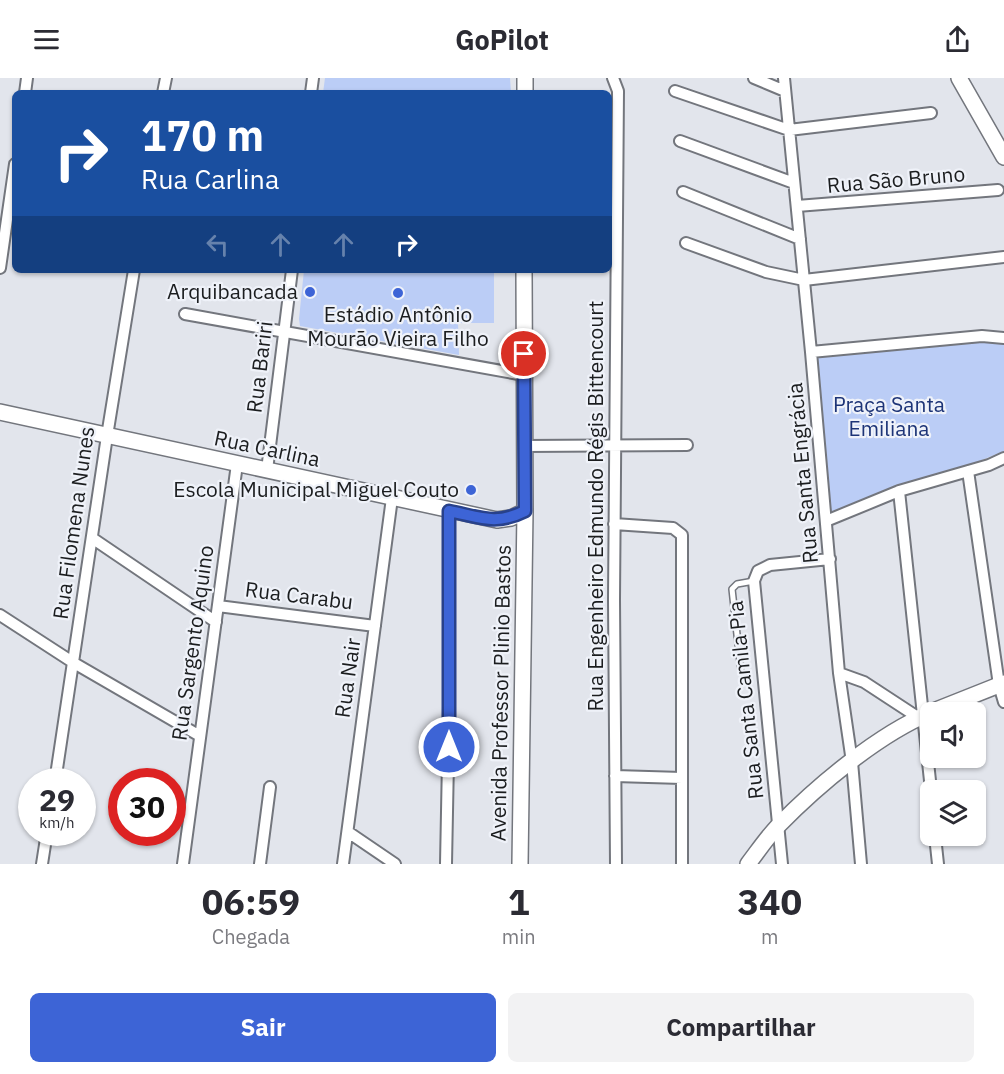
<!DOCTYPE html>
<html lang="pt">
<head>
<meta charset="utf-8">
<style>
	body { margin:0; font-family:"IBM Plex Sans",sans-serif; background:#f2f2f3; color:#2b2b33; height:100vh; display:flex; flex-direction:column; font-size:22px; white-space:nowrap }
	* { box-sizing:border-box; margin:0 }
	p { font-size:20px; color:#7c7c81 }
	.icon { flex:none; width:33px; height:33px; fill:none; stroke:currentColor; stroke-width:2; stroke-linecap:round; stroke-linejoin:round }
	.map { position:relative; height:786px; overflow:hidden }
	.sheet { display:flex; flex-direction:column; background:#fff; flex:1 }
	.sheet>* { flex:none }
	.guide { position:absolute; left:12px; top:12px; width:600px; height:183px; border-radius:9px; box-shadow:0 2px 4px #0004; background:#1a4fa0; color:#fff; overflow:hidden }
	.controls { position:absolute; left:920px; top:624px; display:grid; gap:12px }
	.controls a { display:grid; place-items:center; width:66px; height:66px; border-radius:9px; background:#fff; box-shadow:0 2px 4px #0004; font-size:30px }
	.speed { position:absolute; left:18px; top:690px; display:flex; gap:12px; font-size:30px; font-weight:700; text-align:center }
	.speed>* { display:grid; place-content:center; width:78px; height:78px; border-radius:50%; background:#fff; box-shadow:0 2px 4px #0004; line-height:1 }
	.speed small { font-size:15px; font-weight:400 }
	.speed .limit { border:9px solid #d22; background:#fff; color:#111 }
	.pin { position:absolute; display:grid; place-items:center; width:51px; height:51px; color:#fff; margin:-26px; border:3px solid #fff; border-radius:50%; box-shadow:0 2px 6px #0007 }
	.me { position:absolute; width:66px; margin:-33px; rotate:0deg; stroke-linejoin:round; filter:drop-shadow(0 0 4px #0008) }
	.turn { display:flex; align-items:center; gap:21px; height:126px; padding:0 30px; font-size:27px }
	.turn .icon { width:78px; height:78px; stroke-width:2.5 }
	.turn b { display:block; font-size:42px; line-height:51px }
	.lanes { display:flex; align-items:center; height:57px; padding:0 30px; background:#0003; justify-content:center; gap:30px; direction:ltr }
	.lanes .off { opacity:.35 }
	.eta { display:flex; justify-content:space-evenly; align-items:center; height:102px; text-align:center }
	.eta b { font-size:36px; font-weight:700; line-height:42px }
	.cta { display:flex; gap:12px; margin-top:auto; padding:12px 30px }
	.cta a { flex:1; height:69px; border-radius:9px; background:#3d64d6; color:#fff; font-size:24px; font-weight:700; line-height:69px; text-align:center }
	.cta a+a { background:#f2f2f3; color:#2b2b33 }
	header { display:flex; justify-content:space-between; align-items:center; height:78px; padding:0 30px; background:#fff; font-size:27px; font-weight:700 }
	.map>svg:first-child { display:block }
</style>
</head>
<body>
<header><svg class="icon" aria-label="menu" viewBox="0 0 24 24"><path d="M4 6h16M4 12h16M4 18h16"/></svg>GoPilot<svg class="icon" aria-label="share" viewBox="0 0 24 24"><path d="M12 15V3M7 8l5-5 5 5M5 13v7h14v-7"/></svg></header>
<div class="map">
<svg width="1004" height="786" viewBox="0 0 1004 786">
	<rect width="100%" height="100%" fill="#e2e5ec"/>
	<path fill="#bbcdf6" d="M 325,0 L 510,0 L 511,15 L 323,15 Z
		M 304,192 L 494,192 L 494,245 L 458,245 L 459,277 L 300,248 L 299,241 Z
		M 994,260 L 1004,264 L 1004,373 L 960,391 L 921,401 L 827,435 L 816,277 Z"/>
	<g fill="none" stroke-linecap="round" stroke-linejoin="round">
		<g stroke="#73767d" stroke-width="8">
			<path id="lane" d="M 741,593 L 732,511 L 737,506 L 754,503"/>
		</g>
		<g stroke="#73767d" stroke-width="14">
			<path id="street" d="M 613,0 L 618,13 L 614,522 L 616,786
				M 754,0 L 785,13
				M 784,0 L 811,274 L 839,595 L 852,684 L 861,786
				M 675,13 L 789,52 L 931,35
				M 25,15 L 27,0
				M 163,15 L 166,0
				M 311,15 L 313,0
				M 680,63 L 794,105
				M 683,114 L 800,161
				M 797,128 L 998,112
				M 686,165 L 766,194 L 804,202 L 1004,179
				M 0,190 L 15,86
				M 185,236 L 524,297
				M 811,274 L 982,258 L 1004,260
				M 524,368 L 687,367
				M 267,392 L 292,192
				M 968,393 L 999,607 L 1004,624
				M 899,413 L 931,712
				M 826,443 L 899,413 L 989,387 L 1004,380
				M 614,446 L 673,450 L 682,457 L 682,786
				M 92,460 L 216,544
				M 218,528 L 375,548
				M 0,537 L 74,585 L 200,658
				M 839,595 L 864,604 L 919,640
				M 615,698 L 682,700
				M 55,704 L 107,358 L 134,192
				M 348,754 L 395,786
				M 935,758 L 938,786
				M 42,786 L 47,754
				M 183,786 L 237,386
				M 260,786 L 270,709
				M 343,786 L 392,420
				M 446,786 L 449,630 L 449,433
				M 782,786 L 754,503 L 758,493 L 770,487 L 830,481"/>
		</g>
		<g stroke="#73767d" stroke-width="18">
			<path id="secondary" d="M 959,0 L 1004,79
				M 525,15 L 525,0
				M 0,334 L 497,442 L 511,440 L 525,433
				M 931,634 L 1004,605
				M 520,786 L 525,433 L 524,192
				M 748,786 C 758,773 768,758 779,747 C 818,707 879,656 930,635"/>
		</g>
		<use href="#lane" stroke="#fff" stroke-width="5"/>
		<use href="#street" stroke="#fff" stroke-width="10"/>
		<use href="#secondary" stroke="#fff" stroke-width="15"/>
	</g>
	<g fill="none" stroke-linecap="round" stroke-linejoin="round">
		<g stroke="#28418b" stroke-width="15">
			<path id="route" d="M 449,669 L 449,433 C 480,439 495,448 525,433 L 524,276"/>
		</g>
		<use href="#route" stroke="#3d64d6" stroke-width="10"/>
	</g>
	<g fill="#3d64d6" stroke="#eff2f9" stroke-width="2">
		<circle cx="310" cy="214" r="6"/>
		<circle cx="398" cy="215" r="6"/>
		<circle cx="471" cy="412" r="6"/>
	</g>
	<g text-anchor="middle" stroke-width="4.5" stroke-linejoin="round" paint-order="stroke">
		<g font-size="21" fill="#1b1d1f" stroke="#eff2f9">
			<text transform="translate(896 102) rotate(-5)" y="7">Rua São Bruno</text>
			<text transform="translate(260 289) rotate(-83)" y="7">Rua Bariri</text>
			<text transform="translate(267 371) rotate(12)" y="7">Rua Carlina</text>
			<text transform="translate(803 395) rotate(-95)" y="7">Rua Santa Engrácia</text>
			<text transform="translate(596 428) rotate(-90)" y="7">Rua Engenheiro Edmundo Régis Bittencourt</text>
			<text transform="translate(74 445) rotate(-82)" y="7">Rua Filomena Nunes</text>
			<text transform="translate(299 518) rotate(7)" y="7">Rua Carabu</text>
			<text transform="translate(193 565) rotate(-82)" y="7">Rua Sargento Aquino</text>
			<text transform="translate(348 600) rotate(-82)" y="7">Rua Nair</text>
			<text transform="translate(501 615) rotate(-89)" y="7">Avenida Professor Plinio Bastos</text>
			<text transform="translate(746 622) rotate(-96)" y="7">Rua Santa Camila Pia</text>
		</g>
		<g font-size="21" fill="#1b1d1f" stroke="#eff2f9" text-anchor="end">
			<text x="298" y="221">Arquibancada</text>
			<text x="398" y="244" text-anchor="middle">Estádio Antônio<tspan x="398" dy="24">Mourão Vieira Filho</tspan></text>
			<text x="459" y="419">Escola Municipal Miguel Couto</text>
		</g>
		<g font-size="21" fill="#1d3477" stroke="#eff2f9">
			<text x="889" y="334">Praça Santa<tspan x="889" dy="24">Emiliana</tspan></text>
		</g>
	</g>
</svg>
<div class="controls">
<a><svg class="icon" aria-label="sound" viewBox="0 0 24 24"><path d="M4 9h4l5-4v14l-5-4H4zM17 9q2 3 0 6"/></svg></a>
<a><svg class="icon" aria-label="layers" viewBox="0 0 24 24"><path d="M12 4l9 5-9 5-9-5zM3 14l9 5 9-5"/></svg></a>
</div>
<div class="speed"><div>29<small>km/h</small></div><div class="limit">30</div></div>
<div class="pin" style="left:524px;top:276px;background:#d93025"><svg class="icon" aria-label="arrive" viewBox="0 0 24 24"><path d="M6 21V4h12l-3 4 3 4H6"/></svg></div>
<svg class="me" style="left:449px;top:669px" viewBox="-20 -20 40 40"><circle r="17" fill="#3d64d6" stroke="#fff" stroke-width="3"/><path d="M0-11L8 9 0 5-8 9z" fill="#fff"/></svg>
<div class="guide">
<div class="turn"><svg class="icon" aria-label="right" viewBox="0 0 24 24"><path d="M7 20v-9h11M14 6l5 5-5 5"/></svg><div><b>170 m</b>Rua Carlina</div></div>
<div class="lanes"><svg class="icon off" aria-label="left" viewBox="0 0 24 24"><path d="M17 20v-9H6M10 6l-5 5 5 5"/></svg><svg class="icon off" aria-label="ahead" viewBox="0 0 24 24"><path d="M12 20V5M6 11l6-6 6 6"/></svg><svg class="icon off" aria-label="ahead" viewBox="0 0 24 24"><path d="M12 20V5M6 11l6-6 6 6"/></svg><svg class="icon" aria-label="right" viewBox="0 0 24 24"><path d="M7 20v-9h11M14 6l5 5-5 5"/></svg></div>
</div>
</div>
<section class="sheet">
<div class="eta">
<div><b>06:59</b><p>Chegada</p></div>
<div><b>1</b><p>min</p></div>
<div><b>340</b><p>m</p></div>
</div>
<div class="cta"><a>Sair</a><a>Compartilhar</a></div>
</section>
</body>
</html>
